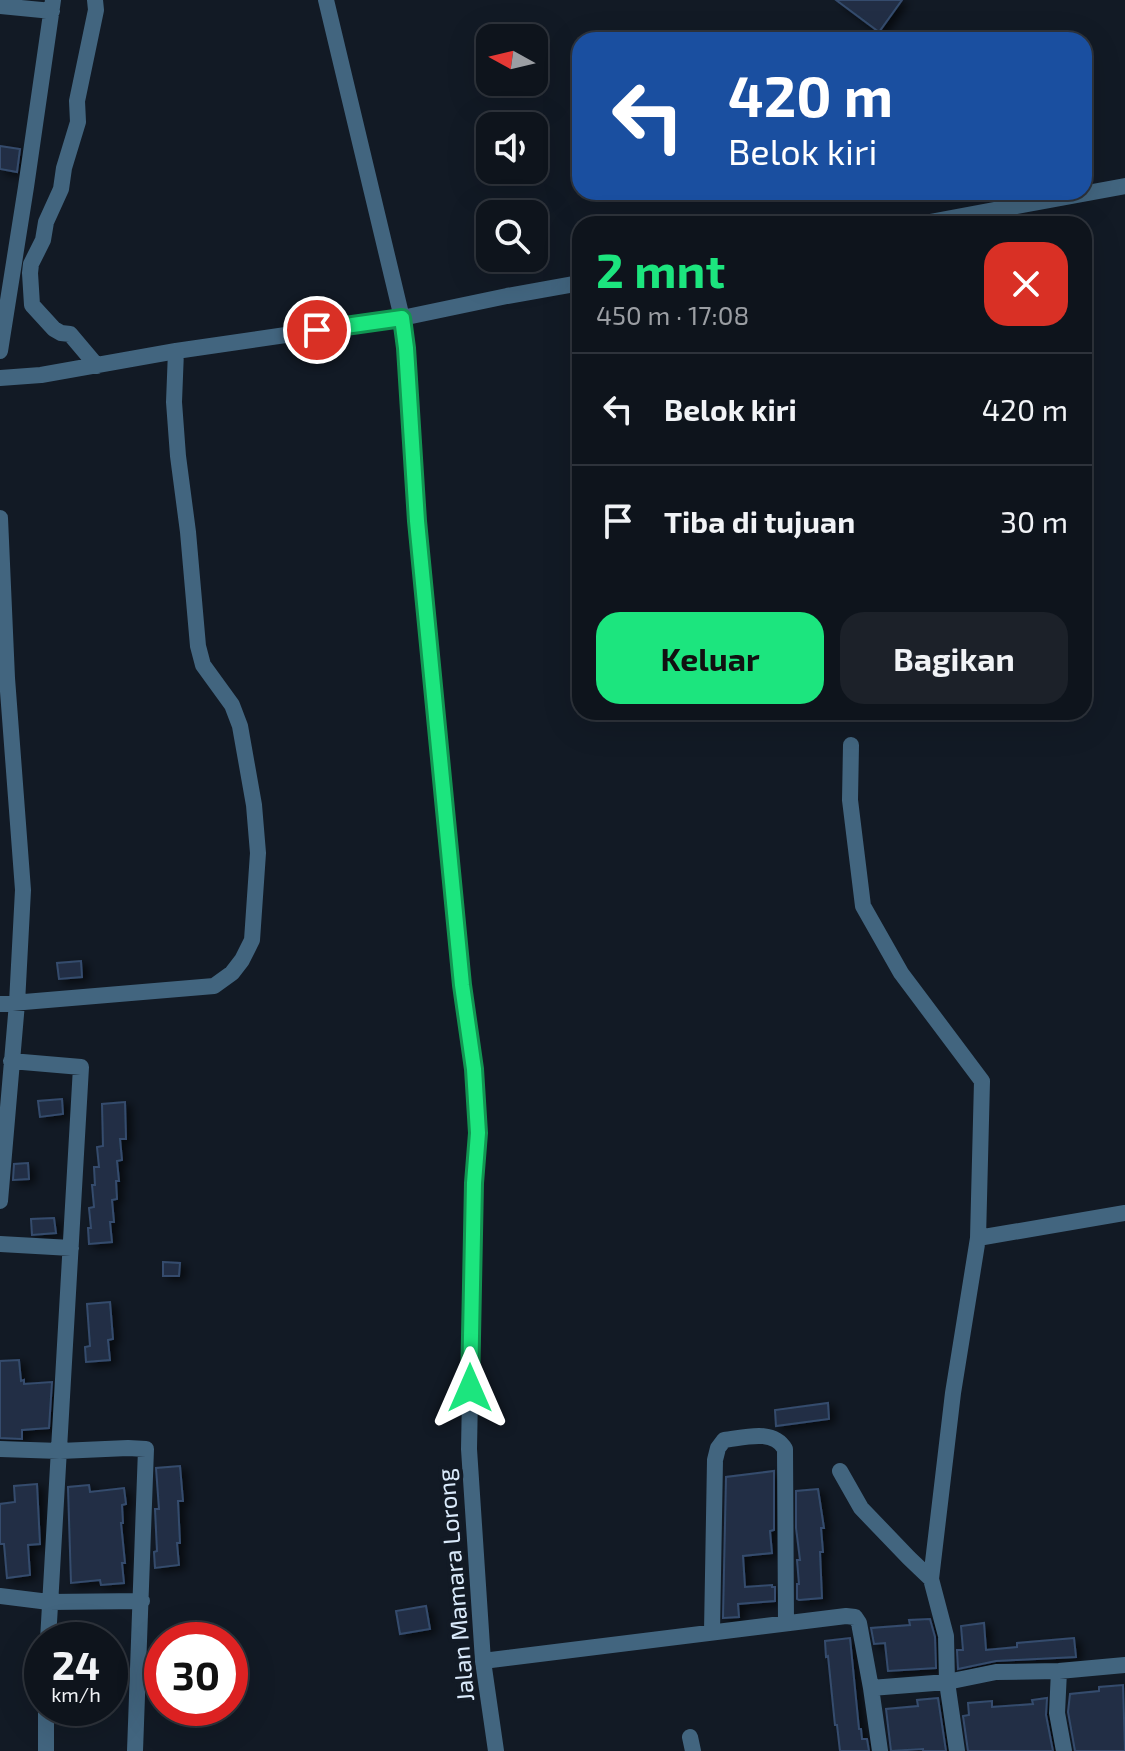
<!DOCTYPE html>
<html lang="id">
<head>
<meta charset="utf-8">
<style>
	body { margin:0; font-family:"Exo 2",sans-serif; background:#1c2129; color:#f1f3f6; height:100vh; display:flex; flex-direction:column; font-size:30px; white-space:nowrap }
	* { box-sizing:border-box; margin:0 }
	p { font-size:26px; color:#9b9ea3 }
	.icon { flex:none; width:44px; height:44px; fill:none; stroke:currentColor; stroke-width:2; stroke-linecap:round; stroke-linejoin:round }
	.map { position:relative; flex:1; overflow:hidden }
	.sheet { position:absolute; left:572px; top:216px; width:520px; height:504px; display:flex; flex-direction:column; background:#0e141c; border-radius:24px; box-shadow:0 8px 32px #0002,0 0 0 2px #2e333b }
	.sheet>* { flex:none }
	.guide { position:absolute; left:572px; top:32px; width:520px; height:168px; border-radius:24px; box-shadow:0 8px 32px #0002,0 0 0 2px #2e333b; background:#1a4fa0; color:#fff; overflow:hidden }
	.needle { width:52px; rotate:278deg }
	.tools { position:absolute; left:476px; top:24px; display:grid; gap:16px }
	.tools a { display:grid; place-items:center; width:72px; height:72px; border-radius:16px; background:#0e141c; box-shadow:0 8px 32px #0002,0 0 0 2px #2e333b; font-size:40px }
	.speed { position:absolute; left:24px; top:1622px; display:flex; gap:16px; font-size:40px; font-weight:700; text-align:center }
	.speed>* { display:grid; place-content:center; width:104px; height:104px; border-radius:50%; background:#0e141c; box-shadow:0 8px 32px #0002,0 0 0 2px #2e333b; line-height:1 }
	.speed small { font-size:20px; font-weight:400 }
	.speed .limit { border:12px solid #d22; background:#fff; color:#111 }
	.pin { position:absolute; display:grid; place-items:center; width:68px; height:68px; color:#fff; margin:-34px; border:4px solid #fff; border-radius:50%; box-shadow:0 2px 8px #0007 }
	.me { position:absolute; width:88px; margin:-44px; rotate:0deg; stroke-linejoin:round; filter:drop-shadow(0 0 6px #0008) }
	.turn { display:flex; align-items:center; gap:28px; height:168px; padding:0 24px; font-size:36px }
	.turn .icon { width:104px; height:104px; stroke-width:2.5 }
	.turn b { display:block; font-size:56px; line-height:68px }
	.round { display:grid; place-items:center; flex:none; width:84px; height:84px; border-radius:24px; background:#1c2129 }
	.headline { display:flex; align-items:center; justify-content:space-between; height:136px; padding:0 24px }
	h1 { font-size:48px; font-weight:700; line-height:60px; color:#1ce57e }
	.action { display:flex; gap:16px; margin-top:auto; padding:16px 24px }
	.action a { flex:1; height:92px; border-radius:24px; background:#1ce57e; color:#111; font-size:32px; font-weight:700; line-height:92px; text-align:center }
	.action a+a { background:#1c2129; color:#f1f3f6 }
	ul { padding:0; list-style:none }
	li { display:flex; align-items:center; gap:24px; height:112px; padding:0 24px; border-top:2px solid #2e333b }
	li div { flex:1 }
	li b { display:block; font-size:30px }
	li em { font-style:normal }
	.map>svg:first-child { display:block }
</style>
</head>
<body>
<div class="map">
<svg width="1125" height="1751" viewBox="0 0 1125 1751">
	<defs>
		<filter id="shadow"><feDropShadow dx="5.5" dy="3.5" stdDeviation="4" flood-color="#0009"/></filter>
	</defs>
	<rect width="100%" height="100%" fill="#121a25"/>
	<path fill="#202f44" stroke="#354c6d" stroke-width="2" filter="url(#shadow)" d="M 836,0 L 902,0 L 879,32 Z
		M 0,146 L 20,149 L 17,172 L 0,169 Z
		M 81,961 L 82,977 L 59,979 L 57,963 Z
		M 62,1099 L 63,1114 L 40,1117 L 38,1101 Z
		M 125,1102 L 126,1139 L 120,1139 L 122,1160 L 117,1161 L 119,1181 L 116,1181 L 117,1199 L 112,1200 L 114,1222 L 110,1222 L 112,1242 L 89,1244 L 88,1228 L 91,1228 L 89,1208 L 94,1207 L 92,1185 L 95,1185 L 94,1167 L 99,1167 L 97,1147 L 103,1146 L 102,1104 Z
		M 28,1163 L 29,1179 L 13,1180 L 14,1164 Z
		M 54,1218 L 56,1233 L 32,1235 L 31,1219 Z
		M 163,1262 L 180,1263 L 179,1276 L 163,1276 Z
		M 110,1302 L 113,1339 L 108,1340 L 110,1360 L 86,1362 L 85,1347 L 90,1346 L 87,1304 Z
		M 19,1360 L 21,1381 L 24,1380 L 24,1384 L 52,1382 L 49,1428 L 22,1430 L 22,1439 L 0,1438 L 0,1361 Z
		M 828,1403 L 829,1419 L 776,1426 L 775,1410 Z
		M 180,1466 L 183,1501 L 178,1501 L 180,1543 L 177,1543 L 179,1565 L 155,1568 L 154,1552 L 157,1551 L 155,1509 L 159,1509 L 156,1468 Z
		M 774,1471 L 774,1530 L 770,1531 L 772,1553 L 743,1556 L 745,1587 L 772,1585 L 772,1587 L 775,1587 L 775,1601 L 738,1604 L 739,1617 L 723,1618 L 726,1477 Z
		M 37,1484 L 40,1544 L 28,1545 L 30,1575 L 7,1578 L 4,1544 L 0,1544 L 0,1504 L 15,1502 L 14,1486 Z
		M 89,1485 L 90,1492 L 124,1488 L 126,1504 L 122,1505 L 123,1523 L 121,1523 L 125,1563 L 122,1563 L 124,1583 L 101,1585 L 100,1580 L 71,1583 L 68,1487 Z
		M 818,1489 L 824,1528 L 821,1528 L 823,1552 L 820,1552 L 822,1598 L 799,1600 L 797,1599 L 797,1584 L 799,1584 L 797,1560 L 800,1560 L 796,1528 L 796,1491 Z
		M 426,1606 L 430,1629 L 400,1634 L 396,1611 Z
		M 930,1619 L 935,1637 L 936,1668 L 888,1671 L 885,1643 L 874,1644 L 871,1628 L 910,1625 L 909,1620 Z
		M 984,1623 L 986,1650 L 1017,1647 L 1017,1643 L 1074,1638 L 1076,1657 L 996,1661 L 958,1669 L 957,1650 L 963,1650 L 961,1626 Z
		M 850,1638 L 859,1729 L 861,1729 L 862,1739 L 867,1739 L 869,1751 L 840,1751 L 837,1725 L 835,1725 L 828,1656 L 826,1657 L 825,1641 Z
		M 1123,1685 L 1125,1751 L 1075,1751 L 1068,1712 L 1070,1694 L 1099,1691 L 1099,1687 Z
		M 938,1698 L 946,1751 L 923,1751 L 923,1749 L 891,1751 L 886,1709 L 918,1706 L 917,1700 Z
		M 1047,1698 L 1046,1715 L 1053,1751 L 968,1751 L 963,1716 L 969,1715 L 968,1703 L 992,1701 L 992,1707 L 1033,1704 L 1032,1700 Z"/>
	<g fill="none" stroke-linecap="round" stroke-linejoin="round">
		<path stroke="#42657f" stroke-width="16" d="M 95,0 L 96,10 L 77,101 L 78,122 L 64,168 L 61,189 L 46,222 L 43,240 L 31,264 L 30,273 L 32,305 L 54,329 L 61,333 L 70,334 L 97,366
			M 326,0 L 402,318 L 406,348 L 417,521 L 450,849 L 457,937 L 474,1069 L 478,1133 L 474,1183 L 469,1449 L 483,1661 L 496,1751
			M 0,6 L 52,11
			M 919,224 L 1125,186
			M 0,351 L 26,187 L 53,0
			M 0,378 L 41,375 L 176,351 L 402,318 L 507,296 L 580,283
			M 0,518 L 7,678 L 23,890 L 17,1003 L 0,1201
			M 851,745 L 850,800 L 863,906 L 901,973 L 982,1081 L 978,1238
			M 0,1004 L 214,986 L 232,973 L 242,960 L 252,940 L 258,853 L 254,805 L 240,726 L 232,705 L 203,665 L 198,646 L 188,532 L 178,456 L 174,402 L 176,351
			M 11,1061 L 81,1067 L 48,1640
			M 0,1244 L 71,1248
			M 0,1449 L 60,1451 L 128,1448 L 146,1449 L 135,1751
			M 840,1471 L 861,1508 L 909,1558 L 931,1579 L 946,1636 L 947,1682 L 957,1751
			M 931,1579 L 953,1393 L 978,1238 L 1125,1213
			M 0,1596 L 49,1602 L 142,1601
			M 712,1632 L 715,1460 L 718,1448 L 724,1440 C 743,1438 773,1428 785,1449 L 786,1623
			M 483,1661 L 846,1616 L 855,1617 L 859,1623 L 871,1688
			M 1059,1671 L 1057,1713 L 1064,1751
			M 690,1737 L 693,1751
			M 46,1751 L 46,1708
			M 880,1751 L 871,1688 L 947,1682 L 996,1672 L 1059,1671 L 1125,1665"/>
	</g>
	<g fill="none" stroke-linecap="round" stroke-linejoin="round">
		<g stroke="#129552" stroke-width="20">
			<path id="route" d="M 317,330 L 402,318 L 406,348 L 417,521 L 462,985 L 474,1069 L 478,1133 L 474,1183 L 470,1388"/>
		</g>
		<use href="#route" stroke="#1ce57e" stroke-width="14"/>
	</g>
	<g text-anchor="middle" stroke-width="8" stroke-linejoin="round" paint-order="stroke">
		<g font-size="24" fill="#daeafb" stroke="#121a25">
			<text transform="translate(456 1585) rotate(-95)" y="8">Jalan Mamara Lorong</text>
		</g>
	</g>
</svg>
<div class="tools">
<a><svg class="needle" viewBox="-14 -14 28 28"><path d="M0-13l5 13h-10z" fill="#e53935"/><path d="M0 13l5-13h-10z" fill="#9b9ea3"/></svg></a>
<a><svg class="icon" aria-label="sound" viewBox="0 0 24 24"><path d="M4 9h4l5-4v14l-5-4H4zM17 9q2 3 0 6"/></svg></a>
<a><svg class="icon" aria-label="search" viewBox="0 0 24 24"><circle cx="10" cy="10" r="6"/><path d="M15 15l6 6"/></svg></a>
</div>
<div class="speed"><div>24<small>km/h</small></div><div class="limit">30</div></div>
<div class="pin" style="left:317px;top:330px;background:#d93025"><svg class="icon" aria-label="arrive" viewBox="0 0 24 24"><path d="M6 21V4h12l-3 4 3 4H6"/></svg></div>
<svg class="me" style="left:470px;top:1388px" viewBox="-20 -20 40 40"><path d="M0-17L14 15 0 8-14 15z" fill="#1ce57e" stroke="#fff" stroke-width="4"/></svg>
<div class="guide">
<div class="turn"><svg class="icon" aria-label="left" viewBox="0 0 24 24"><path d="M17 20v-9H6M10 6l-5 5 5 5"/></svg><div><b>420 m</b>Belok kiri</div></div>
</div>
<section class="sheet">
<div class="headline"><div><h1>2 mnt</h1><p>450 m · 17:08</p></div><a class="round" style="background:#d93025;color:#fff"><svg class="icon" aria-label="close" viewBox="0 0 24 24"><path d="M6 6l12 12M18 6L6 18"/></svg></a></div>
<ul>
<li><svg class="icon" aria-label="left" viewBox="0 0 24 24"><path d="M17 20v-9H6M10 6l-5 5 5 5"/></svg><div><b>Belok kiri</b></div><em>420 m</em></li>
<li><svg class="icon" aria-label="arrive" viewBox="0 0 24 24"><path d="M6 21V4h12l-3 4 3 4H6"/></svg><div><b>Tiba di tujuan</b></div><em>30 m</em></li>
</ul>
<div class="action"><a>Keluar</a><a>Bagikan</a></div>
</section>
</div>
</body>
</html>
